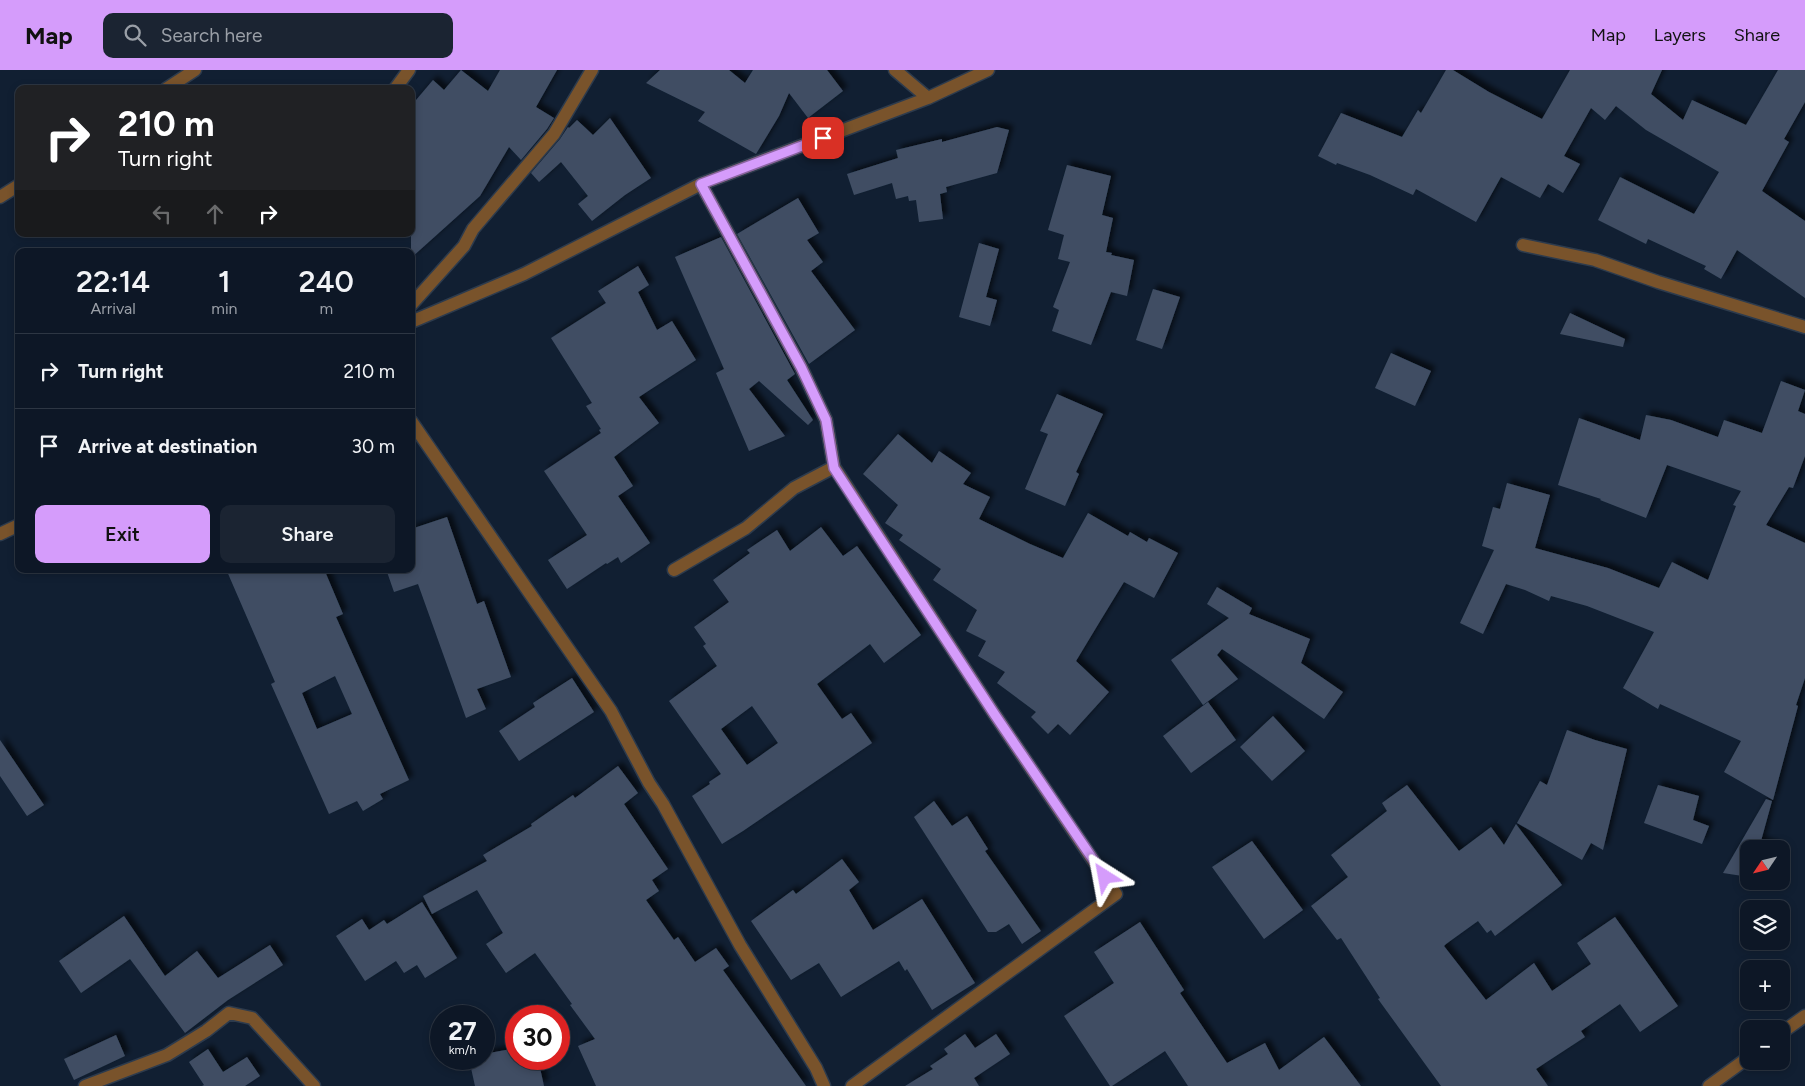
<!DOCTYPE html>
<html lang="en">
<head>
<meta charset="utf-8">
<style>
	body { margin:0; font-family:Figtree,sans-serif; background:#1b2432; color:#f1f3f6; height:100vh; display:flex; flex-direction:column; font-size:19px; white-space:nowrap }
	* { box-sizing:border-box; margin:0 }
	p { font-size:16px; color:#9a9fa7 }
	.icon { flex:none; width:28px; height:28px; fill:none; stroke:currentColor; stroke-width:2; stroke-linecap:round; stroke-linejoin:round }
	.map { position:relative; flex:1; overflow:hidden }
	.side { position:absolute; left:15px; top:178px; width:400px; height:325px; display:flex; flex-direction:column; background:#0d1726; border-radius:10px; box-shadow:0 2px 8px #0003,0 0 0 1px #2d3643 }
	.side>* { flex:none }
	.hud { position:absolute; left:15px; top:15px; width:400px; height:152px; border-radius:10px; box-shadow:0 2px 8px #0003,0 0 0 1px #2d3643; background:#202124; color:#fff; overflow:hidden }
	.needle { width:32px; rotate:235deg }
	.tools { position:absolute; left:1740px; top:770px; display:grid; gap:10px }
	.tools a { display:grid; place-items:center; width:50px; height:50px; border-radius:10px; background:#0d1726; box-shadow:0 2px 8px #0003,0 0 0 1px #2d3643; font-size:25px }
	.speed { position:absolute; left:430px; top:935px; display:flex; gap:10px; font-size:25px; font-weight:700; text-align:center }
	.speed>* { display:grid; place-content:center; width:65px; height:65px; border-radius:50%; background:#0d1726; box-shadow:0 2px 8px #0003,0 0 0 1px #2d3643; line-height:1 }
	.speed small { font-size:12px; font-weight:400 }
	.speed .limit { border:8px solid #d22; background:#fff; color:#111 }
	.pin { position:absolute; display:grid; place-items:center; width:42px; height:42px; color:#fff; margin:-21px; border-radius:10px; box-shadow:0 2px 8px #0006 }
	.me { position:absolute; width:55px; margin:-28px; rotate:326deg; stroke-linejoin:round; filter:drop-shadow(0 0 4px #0008) }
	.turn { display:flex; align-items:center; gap:18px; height:105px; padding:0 20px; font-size:22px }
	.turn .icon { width:65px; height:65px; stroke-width:2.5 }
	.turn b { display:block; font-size:35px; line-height:42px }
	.lanes { display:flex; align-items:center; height:48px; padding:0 20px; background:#0003; justify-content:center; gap:25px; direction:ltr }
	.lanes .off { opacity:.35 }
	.eta { display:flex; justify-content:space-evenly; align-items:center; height:85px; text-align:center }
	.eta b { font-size:30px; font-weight:600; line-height:35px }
	.action { display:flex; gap:10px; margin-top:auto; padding:10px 20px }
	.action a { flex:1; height:58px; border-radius:10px; background:#d59cfb; color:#111; font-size:20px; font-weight:600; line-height:58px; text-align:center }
	.action a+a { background:#1b2432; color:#f1f3f6 }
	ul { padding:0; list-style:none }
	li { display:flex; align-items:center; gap:15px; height:75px; padding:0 20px; border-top:1px solid #2d3643 }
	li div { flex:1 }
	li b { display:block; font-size:19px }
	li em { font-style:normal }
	header { display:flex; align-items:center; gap:30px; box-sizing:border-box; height:70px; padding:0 25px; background:#d59cfb; color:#111 }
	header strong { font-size:24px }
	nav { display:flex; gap:28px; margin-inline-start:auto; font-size:18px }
	.search { width:350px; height:45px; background:#1b2432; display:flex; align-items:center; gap:12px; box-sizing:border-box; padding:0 18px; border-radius:10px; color:#9a9fa7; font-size:19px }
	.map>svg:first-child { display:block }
</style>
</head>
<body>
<header>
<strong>Map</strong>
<div class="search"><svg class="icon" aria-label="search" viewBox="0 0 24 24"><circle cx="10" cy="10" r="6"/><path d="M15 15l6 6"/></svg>Search here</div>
<nav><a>Map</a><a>Layers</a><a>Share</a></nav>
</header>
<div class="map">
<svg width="1805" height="1016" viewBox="0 0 1805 1016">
	<defs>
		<filter id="shadow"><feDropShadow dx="4.5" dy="-4.5" stdDeviation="2.5" flood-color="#0009"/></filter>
	</defs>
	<rect width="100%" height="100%" fill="#111f32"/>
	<path fill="#3f4e64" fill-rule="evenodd" filter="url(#shadow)" d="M 461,0 L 488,21 L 500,0 L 557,0 L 536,37 L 554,48 L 547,59 L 521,90 L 509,77 L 480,126 L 411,188 L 411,36 L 433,10 L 444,20 Z
		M 660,0 L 729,0 L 745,13 L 753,0 L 827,0 L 843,21 L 808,48 L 789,23 L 779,46 L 756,84 L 698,51 L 705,42 L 646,13 Z
		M 1446,0 L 1453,0 L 1489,22 L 1542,49 L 1570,0 L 1662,0 L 1651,24 L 1683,50 L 1692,30 L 1746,55 L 1778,0 L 1805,0 L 1805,32 L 1784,69 L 1789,72 L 1762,121 L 1805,151 L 1805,228 L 1737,180 L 1721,209 L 1704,199 L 1706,196 L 1648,169 L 1646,174 L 1598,150 L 1620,107 L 1694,144 L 1719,102 L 1646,60 L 1616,36 L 1605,50 L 1591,38 L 1564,86 L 1580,94 L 1563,123 L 1548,114 L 1540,128 L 1501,107 L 1476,152 L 1416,119 L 1413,125 L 1370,105 L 1337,93 L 1336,95 L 1318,86 L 1341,43 L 1402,67 L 1418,40 L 1421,43 Z
		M 610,48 L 651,108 L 625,125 L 592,151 L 578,134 L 588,126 L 561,92 L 539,112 L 531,103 L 560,69 L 568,57 L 569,58 L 577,50 L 593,65 Z
		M 997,57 L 1009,60 L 997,103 L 946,117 L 947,122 L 940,124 L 943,149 L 919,152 L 916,130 L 909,131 L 908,126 L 896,129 L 892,113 L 854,125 L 847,104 L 898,88 L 896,80 L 942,69 L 942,72 Z
		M 1067,95 L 1111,106 L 1102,145 L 1113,148 L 1106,182 L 1112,183 L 1111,185 L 1134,190 L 1127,226 L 1111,222 L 1091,275 L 1052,261 L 1059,240 L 1053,237 L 1070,192 L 1058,189 L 1064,165 L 1048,160 Z
		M 798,128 L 819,163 L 807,170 L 823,192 L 811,201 L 855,260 L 809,294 L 737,164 Z
		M 721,167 L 795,304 L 787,310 L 813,350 L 808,355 L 759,311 L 749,319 L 785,366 L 749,381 L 716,303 L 724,299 L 675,187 Z
		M 979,173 L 999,179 L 986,227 L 997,230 L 990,256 L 959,247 Z
		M 638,196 L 649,215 L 638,222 L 657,260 L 672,251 L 696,290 L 639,327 L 659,353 L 614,387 L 633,416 L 618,426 L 650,473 L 621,493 L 618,487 L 607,494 L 606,493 L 567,519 L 548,490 L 587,465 L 544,401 L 601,363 L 599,360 L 601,359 L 586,336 L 592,333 L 551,268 L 606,233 L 598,221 Z
		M 1153,219 L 1180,227 L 1162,279 L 1136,270 Z
		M 1570,243 L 1625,269 L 1623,277 L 1560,264 Z
		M 1391,283 L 1431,301 L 1415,336 L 1375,318 Z
		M 1781,311 L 1805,320 L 1798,341 L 1805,344 L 1805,386 L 1793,418 L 1789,417 L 1766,455 L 1805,473 L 1805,608 L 1796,635 L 1798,636 L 1773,730 L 1724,702 L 1741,671 L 1660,634 L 1658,639 L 1623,618 L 1654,562 L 1587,536 L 1551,526 L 1549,531 L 1525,520 L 1506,514 L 1483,564 L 1460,553 L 1494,480 L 1482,476 L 1493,437 L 1500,439 L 1507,413 L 1550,425 L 1535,478 L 1608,498 L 1659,518 L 1672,492 L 1708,510 L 1736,436 L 1733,435 L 1741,421 L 1667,395 L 1646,448 L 1600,430 L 1601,429 L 1558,415 L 1579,348 L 1640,370 L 1646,345 L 1671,350 L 1718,367 L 1724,350 L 1762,363 Z
		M 1057,324 L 1103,344 L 1076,402 L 1079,404 L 1065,436 L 1025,419 L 1048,364 L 1040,361 Z
		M 898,364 L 932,393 L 939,381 L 971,403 L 963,414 L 990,427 L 979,449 L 1030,474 L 1063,488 L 1088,443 L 1128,466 L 1130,462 L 1147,472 L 1149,468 L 1178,483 L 1154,528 L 1124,512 L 1102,548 L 1076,591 L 1109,622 L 1070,665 L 1058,654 L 1048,664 L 1031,647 L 1036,642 L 997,613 L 1005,602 L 978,586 L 986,571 L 966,561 L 977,540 L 933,510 L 941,499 L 899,470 L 903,465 L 885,453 L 898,435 L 863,404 Z
		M 447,447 L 477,534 L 484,531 L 511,607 L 477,619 L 486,639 L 466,648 L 418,514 L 394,522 L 386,499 L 411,499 L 411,459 Z
		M 821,457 L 843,486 L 857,476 L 921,565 L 884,593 L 870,574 L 817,614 L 842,649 L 851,643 L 872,673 L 743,761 L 722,774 L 692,726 L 710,714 L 709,712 L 721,704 L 669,631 L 717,596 L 703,576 L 706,574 L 694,557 L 729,532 L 713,510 L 750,483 L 747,480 L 777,460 L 790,481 ZM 752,636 L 778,673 L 747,695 L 721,659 Z
		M 226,499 L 324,499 L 343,544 L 336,547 L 409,710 L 380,724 L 383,729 L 363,741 L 357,731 L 329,744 L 271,614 L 275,612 ZM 335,606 L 352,644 L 317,659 L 302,623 Z
		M 1217,517 L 1252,538 L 1249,544 L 1310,569 L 1301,593 L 1343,622 L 1324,649 L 1222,579 L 1217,585 L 1238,609 L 1203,635 L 1171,590 L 1229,548 L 1207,534 Z
		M 572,608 L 594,642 L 519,691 L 499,661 L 535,637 L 533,633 Z
		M 1208,632 L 1236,670 L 1191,703 L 1163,666 Z
		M 1273,646 L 1305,681 L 1272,711 L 1240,677 Z
		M 1567,660 L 1595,670 L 1627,679 L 1603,780 L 1591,773 L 1582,790 L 1517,753 L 1540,711 L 1547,715 Z
		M 0,670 L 44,735 L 27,746 L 0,706 Z
		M 618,696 L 638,723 L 624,734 L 668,799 L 652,810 L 659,821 L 646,830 L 674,870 L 678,867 L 695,892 L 716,878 L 729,896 L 723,900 L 806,1016 L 596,1016 L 578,976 L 595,969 L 570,935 L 572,934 L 535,883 L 506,903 L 486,874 L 503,863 L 477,820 L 432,844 L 423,826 L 487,791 L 483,785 L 532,756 L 531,754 L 573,725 L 575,728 Z
		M 1407,715 L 1459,781 L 1491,757 L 1504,775 L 1516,754 L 1562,815 L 1495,866 L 1491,860 L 1487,863 L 1478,851 L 1446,874 L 1444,876 L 1486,930 L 1534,893 L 1552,921 L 1591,894 L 1577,873 L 1615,847 L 1678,936 L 1640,962 L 1620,934 L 1581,961 L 1585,967 L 1536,999 L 1548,1016 L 1441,1016 L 1378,929 L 1380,928 L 1341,868 L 1337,870 L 1311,836 L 1348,807 L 1331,785 L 1387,741 L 1382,733 Z
		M 1658,715 L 1699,726 L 1693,750 L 1709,756 L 1702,774 L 1644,753 Z
		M 1766,729 L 1772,731 L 1761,771 L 1781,779 L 1749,779 L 1749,807 L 1723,803 Z
		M 934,731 L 952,756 L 967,746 L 988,779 L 985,781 L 1041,861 L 1022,874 L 1009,854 L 996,862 L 988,862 L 914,747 Z
		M 1252,771 L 1303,840 L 1264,869 L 1212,797 Z
		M 842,789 L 859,812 L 849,820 L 873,860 L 922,829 L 975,913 L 932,940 L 907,899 L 905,901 L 899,891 L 841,927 L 819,893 L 791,910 L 751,851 L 793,820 L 796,824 Z
		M 422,832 L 457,888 L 425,908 L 417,895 L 404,903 L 396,891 L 365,911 L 336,866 L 362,849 L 369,860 L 384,850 L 387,854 Z
		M 124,846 L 165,906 L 197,881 L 218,908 L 270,875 L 283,895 L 228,930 L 185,963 L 130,889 L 81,923 L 59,891 Z
		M 1140,852 L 1184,920 L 1180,923 L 1227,993 L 1265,973 L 1279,1000 L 1324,967 L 1361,1016 L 1188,1016 L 1165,981 L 1112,1016 L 1110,1016 L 1064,946 L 1114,913 L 1094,882 Z
		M 965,964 L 975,978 L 996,964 L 1010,984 L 974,1008 L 979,1016 L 905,1016 L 933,999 L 930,996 L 948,984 L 944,979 Z
		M 116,965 L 125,986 L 74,1010 L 64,989 Z
		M 516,978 L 516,989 L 538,989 L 544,1016 L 475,1016 L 469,989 L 484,989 L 484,984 Z
		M 208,979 L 223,1002 L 247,987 L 260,1006 L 245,1016 L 202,1016 L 204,1015 L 189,992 Z"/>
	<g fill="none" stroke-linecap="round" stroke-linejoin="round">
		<g stroke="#2d3b4d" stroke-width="15">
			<path id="minor" d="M 895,0 L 928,28
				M 166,19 L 195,0
				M 395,19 L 409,0
				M 701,114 L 801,297 L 826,350 L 834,397 L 995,645 L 1116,824 L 852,1016
				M 0,127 L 19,115
				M 1523,175 L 1595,190 L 1658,212 L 1805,257
				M 411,235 L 464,176 L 473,159 L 554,64 L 592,0
				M 411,252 L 524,204 L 701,114 L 928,28 L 988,0
				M 411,351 L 611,641 L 649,713 L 663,734 L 740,875 L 816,998 L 824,1016
				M 0,464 L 19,455
				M 674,500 L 746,458 L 794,418 L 834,397
				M 1781,963 L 1805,946
				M 85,1016 L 167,985 L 206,961 L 229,943 L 252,948 L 314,1016
				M 1709,1016 L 1749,987"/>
		</g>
		<use href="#minor" stroke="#79532b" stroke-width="12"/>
	</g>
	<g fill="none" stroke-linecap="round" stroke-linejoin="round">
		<g stroke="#8a65a3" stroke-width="12">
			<path id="route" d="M 823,68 L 701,114 L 801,297 L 826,350 L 834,398 L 995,645 L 1105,807"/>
		</g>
		<use href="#route" stroke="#d59cfb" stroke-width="9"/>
	</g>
</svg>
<div class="tools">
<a><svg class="needle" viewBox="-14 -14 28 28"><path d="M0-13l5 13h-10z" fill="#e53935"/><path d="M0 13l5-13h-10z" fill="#9a9fa7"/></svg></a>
<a><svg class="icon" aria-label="layers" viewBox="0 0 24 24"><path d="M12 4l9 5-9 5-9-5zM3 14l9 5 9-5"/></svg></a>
<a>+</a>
<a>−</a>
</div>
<div class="speed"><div>27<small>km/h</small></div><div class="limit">30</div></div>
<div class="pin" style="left:823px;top:68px;background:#d93025"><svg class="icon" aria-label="arrive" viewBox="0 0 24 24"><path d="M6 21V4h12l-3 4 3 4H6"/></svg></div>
<svg class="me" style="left:1105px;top:807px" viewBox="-20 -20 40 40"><path d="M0-17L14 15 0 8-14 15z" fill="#d59cfb" stroke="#fff" stroke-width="4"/></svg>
<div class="hud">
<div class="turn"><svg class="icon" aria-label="right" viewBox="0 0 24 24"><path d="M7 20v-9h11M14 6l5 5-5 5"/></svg><div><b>210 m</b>Turn right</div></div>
<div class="lanes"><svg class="icon off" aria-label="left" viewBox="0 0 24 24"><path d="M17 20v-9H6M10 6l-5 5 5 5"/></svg><svg class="icon off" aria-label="ahead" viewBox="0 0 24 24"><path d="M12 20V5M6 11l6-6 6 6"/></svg><svg class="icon" aria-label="right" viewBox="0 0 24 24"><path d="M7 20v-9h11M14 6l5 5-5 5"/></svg></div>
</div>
<section class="side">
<div class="eta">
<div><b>22:14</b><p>Arrival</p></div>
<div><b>1</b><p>min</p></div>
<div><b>240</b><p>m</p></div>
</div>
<ul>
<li><svg class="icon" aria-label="right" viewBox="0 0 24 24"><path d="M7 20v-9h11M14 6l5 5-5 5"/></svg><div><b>Turn right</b></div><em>210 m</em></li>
<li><svg class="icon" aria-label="arrive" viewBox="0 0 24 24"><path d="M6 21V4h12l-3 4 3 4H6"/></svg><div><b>Arrive at destination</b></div><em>30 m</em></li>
</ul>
<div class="action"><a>Exit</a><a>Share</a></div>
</section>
</div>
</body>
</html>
